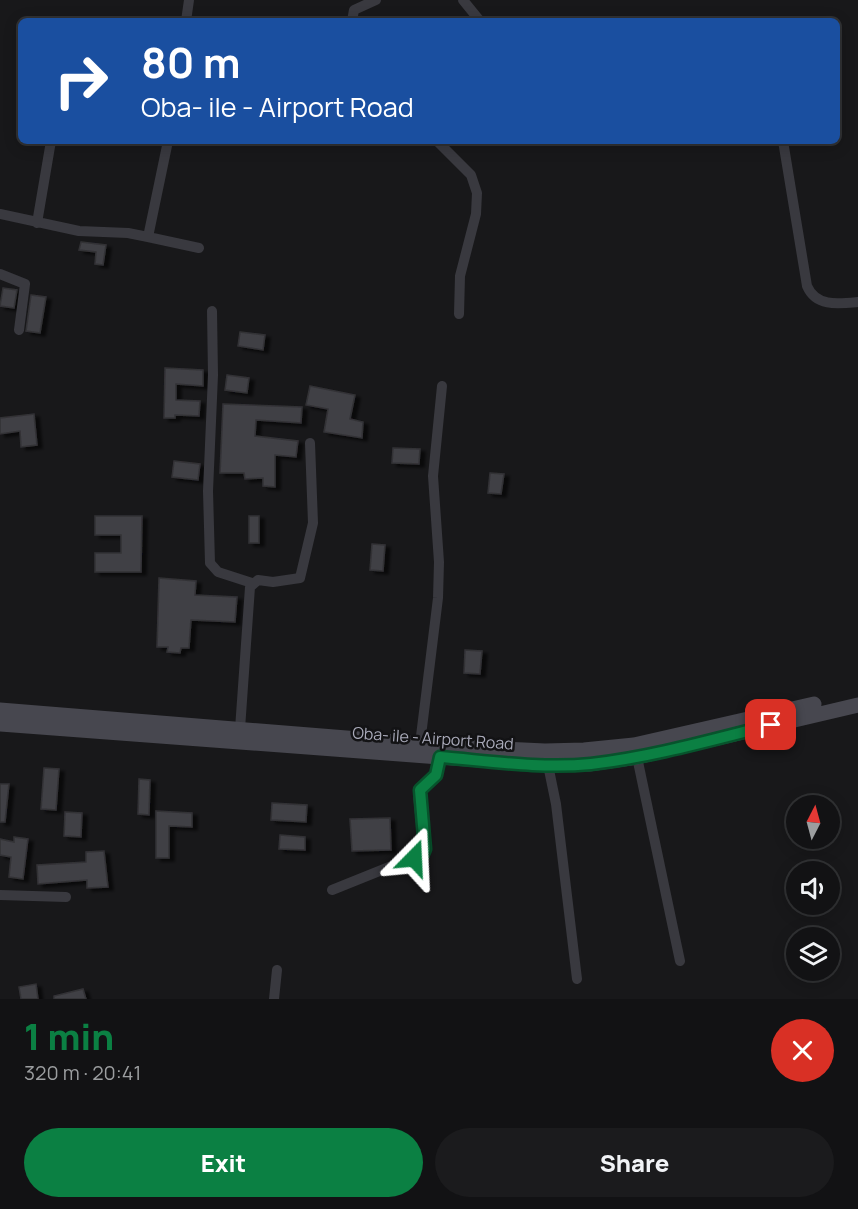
<!DOCTYPE html>
<html lang="en">
<head>
<meta charset="utf-8">
<style>
	body { margin:0; font-family:Manrope,sans-serif; background:#1b1b1d; color:#f1f3f6; height:100vh; display:flex; flex-direction:column; font-size:22px; white-space:nowrap }
	* { box-sizing:border-box; margin:0 }
	p { font-size:20px; color:#9c9ea0 }
	.icon { flex:none; width:33px; height:33px; fill:none; stroke:currentColor; stroke-width:2; stroke-linecap:round; stroke-linejoin:round }
	.map { position:relative; height:999px; overflow:hidden }
	.details { display:flex; flex-direction:column; background:#121214; flex:1 }
	.details>* { flex:none }
	.banner { position:absolute; left:18px; top:18px; width:822px; height:126px; border-radius:9px; box-shadow:0 3px 15px #0003,0 0 0 2px #313234; background:#1a4fa0; color:#fff; overflow:hidden }
	.needle { width:39px; rotate:6deg }
	.fabs { position:absolute; left:786px; top:795px; display:grid; gap:12px }
	.fabs a { display:grid; place-items:center; width:54px; height:54px; border-radius:50%; background:#121214; box-shadow:0 3px 15px #0003,0 0 0 2px #313234; font-size:30px }
	.pin { position:absolute; display:grid; place-items:center; width:51px; height:51px; color:#fff; margin:-26px; border-radius:12px; box-shadow:0 3px 9px #0006 }
	.me { position:absolute; width:66px; margin:-33px; rotate:21deg; stroke-linejoin:round; filter:drop-shadow(0 0 4px #0008) }
	.turn { display:flex; align-items:center; gap:21px; height:126px; padding:0 24px; font-size:27px }
	.turn .icon { width:78px; height:78px; stroke-width:2.5 }
	.turn b { display:block; font-size:42px; line-height:51px }
	.round { display:grid; place-items:center; flex:none; width:63px; height:63px; border-radius:32px; background:#1b1b1d }
	.overview { display:flex; align-items:center; justify-content:space-between; height:102px; padding:0 24px }
	h1 { font-size:36px; font-weight:800; line-height:45px; color:#0b8043 }
	.action { display:flex; gap:12px; margin-top:auto; padding:12px 24px }
	.action a { flex:1; height:69px; border-radius:36px; background:#0b8043; color:#fff; font-size:24px; font-weight:800; line-height:69px; text-align:center }
	.action a+a { background:#1b1b1d; color:#f1f3f6 }
	.map>svg:first-child { display:block }
</style>
</head>
<body>
<div class="map">
<svg width="858" height="999" viewBox="0 0 858 999">
	<defs>
		<filter id="shadow"><feDropShadow dx="5" dy="3" stdDeviation="1.5" flood-color="#0009"/></filter>
	</defs>
	<rect width="100%" height="100%" fill="#18181a"/>
	<path fill="#3f3f44" stroke="#333236" stroke-width="1.5" filter="url(#shadow)" d="M 81,242 L 106,245 L 103,265 L 95,264 L 96,252 L 79,250 Z
		M 3,288 L 17,290 L 14,308 L 0,306 Z
		M 31,295 L 46,297 L 40,333 L 26,331 Z
		M 240,332 L 265,335 L 263,350 L 238,346 Z
		M 165,368 L 203,370 L 203,386 L 176,384 L 176,400 L 200,401 L 199,416 L 175,415 L 175,418 L 164,418 Z
		M 227,375 L 249,378 L 247,393 L 225,390 Z
		M 310,386 L 355,395 L 350,419 L 363,422 L 362,438 L 324,432 L 328,409 L 306,405 Z
		M 223,404 L 302,407 L 301,423 L 256,420 L 255,436 L 298,441 L 296,457 L 275,455 L 275,487 L 263,486 L 263,478 L 245,479 L 244,473 L 220,473 Z
		M 34,414 L 37,445 L 21,447 L 20,431 L 0,434 L 0,418 Z
		M 393,448 L 420,449 L 419,464 L 392,463 Z
		M 174,461 L 200,464 L 198,480 L 172,477 Z
		M 490,473 L 504,474 L 501,494 L 488,493 Z
		M 95,516 L 142,516 L 141,572 L 95,572 L 95,553 L 121,553 L 121,535 L 95,535 Z
		M 249,516 L 259,516 L 259,543 L 249,543 Z
		M 372,544 L 385,545 L 383,571 L 370,570 Z
		M 159,578 L 196,581 L 195,595 L 237,597 L 235,622 L 191,620 L 189,648 L 181,648 L 180,653 L 167,652 L 168,647 L 157,647 Z
		M 465,650 L 482,651 L 480,674 L 464,673 Z
		M 44,768 L 59,769 L 56,810 L 41,809 Z
		M 139,779 L 150,780 L 149,815 L 138,814 Z
		M 0,784 L 9,784 L 5,822 L 0,822 Z
		M 272,803 L 307,805 L 306,822 L 271,820 Z
		M 156,811 L 192,813 L 192,827 L 169,826 L 169,858 L 156,858 Z
		M 65,812 L 82,813 L 81,837 L 64,836 Z
		M 390,818 L 391,850 L 352,851 L 350,819 Z
		M 280,835 L 305,837 L 305,850 L 279,849 Z
		M 14,837 L 28,839 L 23,879 L 9,877 L 11,857 L 0,855 L 0,839 L 14,842 Z
		M 104,851 L 108,887 L 87,888 L 87,880 L 38,884 L 37,865 L 86,862 L 86,852 Z
		M 36,984 L 38,999 L 21,999 L 19,987 Z
		M 83,989 L 86,999 L 54,999 L 54,996 Z"/>
	<g fill="none" stroke-linecap="round" stroke-linejoin="round">
		<path stroke="#39393f" stroke-width="10" d="M 463,0 L 480,21
			M 186,21 L 189,0
			M 352,21 L 354,10 L 376,0
			M 437,141 L 471,175 L 477,193 L 476,214 L 460,276 L 459,314
			M 783,141 L 807,286 C 816,307 838,304 858,302
			M 0,214 L 79,231 L 128,233 L 148,237 L 168,141
			M 37,223 L 51,141
			M 148,237 L 199,248
			M 0,274 L 25,284 L 19,330
			M 212,311 L 213,375 L 208,491 L 210,563 L 218,572 L 252,583
			M 240,729 L 250,587 L 258,580 L 273,582 L 300,578 L 313,523 L 310,443
			M 420,744 L 438,598 L 439,562 L 433,476 L 442,386
			M 637,757 L 680,961
			M 548,765 L 556,804 L 577,979
			M 332,890 L 424,853 L 418,795 L 423,786 L 436,775 L 439,757
			M 0,895 L 66,897
			M 274,999 L 277,970"/>
		<path stroke="#47474f" stroke-width="15" d="M 0,710 L 458,747 L 545,751 L 584,750 L 634,745 L 814,704
			M 0,724 L 506,762 L 589,764 L 637,757 L 858,705"/>
	</g>
	<g fill="none" stroke-linecap="round" stroke-linejoin="round">
		<g stroke="#07532c" stroke-width="15">
			<path id="route" d="M 414,858 L 422,856 L 425,849 L 420,790 L 436,775 L 440,757 C 489,761 541,769 591,764 C 652,757 711,740 771,725"/>
		</g>
		<use href="#route" stroke="#0b8043" stroke-width="10"/>
	</g>
	<g text-anchor="middle" stroke-width="5" stroke-linejoin="round" paint-order="stroke">
		<g font-size="16" fill="#aaabba" stroke="#131315">
			<text transform="translate(433 738) rotate(4)" y="6">Oba- ile - Airport Road</text>
		</g>
	</g>
</svg>
<div class="fabs">
<a><svg class="needle" viewBox="-14 -14 28 28"><path d="M0-13l5 13h-10z" fill="#e53935"/><path d="M0 13l5-13h-10z" fill="#9c9ea0"/></svg></a>
<a><svg class="icon" aria-label="sound" viewBox="0 0 24 24"><path d="M4 9h4l5-4v14l-5-4H4zM17 9q2 3 0 6"/></svg></a>
<a><svg class="icon" aria-label="layers" viewBox="0 0 24 24"><path d="M12 4l9 5-9 5-9-5zM3 14l9 5 9-5"/></svg></a>
</div>
<div class="pin" style="left:771px;top:725px;background:#d93025"><svg class="icon" aria-label="arrive" viewBox="0 0 24 24"><path d="M6 21V4h12l-3 4 3 4H6"/></svg></div>
<svg class="me" style="left:414px;top:858px" viewBox="-20 -20 40 40"><path d="M0-17L14 15 0 8-14 15z" fill="#0b8043" stroke="#fff" stroke-width="4"/></svg>
<div class="banner">
<div class="turn"><svg class="icon" aria-label="right" viewBox="0 0 24 24"><path d="M7 20v-9h11M14 6l5 5-5 5"/></svg><div><b>80 m</b>Oba- ile - Airport Road</div></div>
</div>
</div>
<section class="details">
<div class="overview"><div><h1>1 min</h1><p>320 m · 20:41</p></div><a class="round" style="background:#d93025;color:#fff"><svg class="icon" aria-label="close" viewBox="0 0 24 24"><path d="M6 6l12 12M18 6L6 18"/></svg></a></div>
<div class="action"><a>Exit</a><a>Share</a></div>
</section>
</body>
</html>
